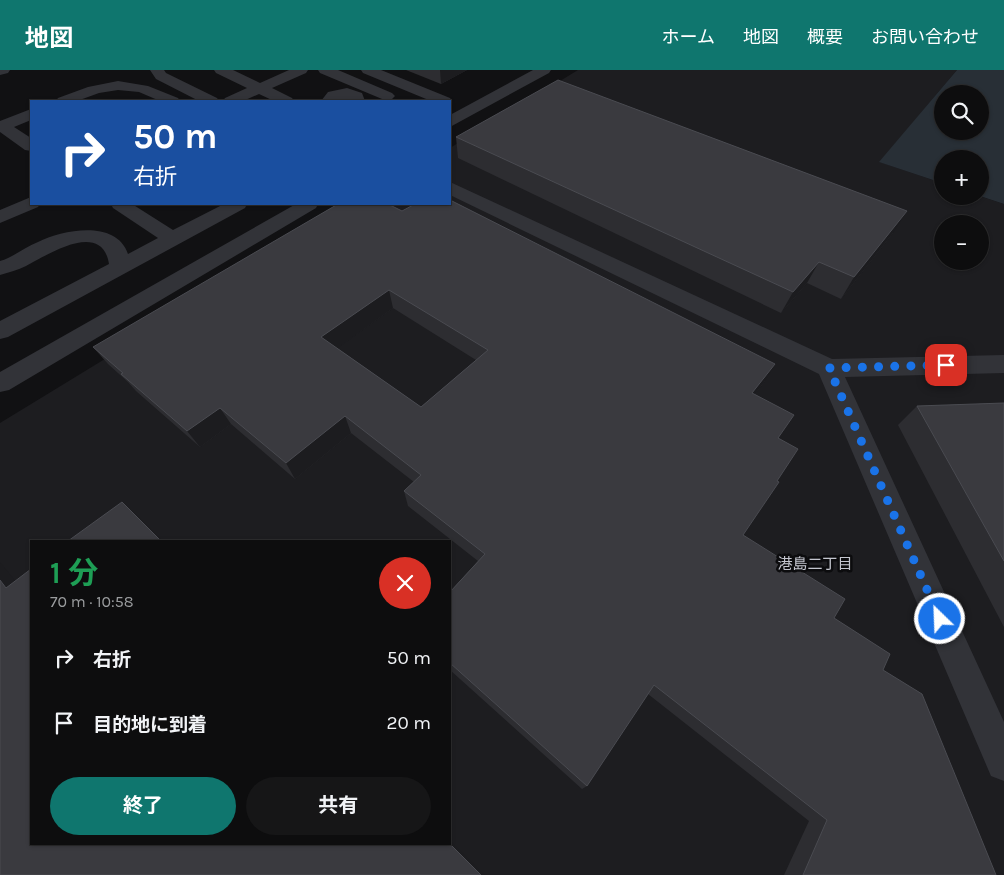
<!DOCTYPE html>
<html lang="ja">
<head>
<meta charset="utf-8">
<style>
	body { margin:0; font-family:Karla,"Noto Sans JP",sans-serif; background:#161617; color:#f1f3f6; height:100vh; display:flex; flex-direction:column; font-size:19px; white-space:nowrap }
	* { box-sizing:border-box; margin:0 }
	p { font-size:16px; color:#9a9c9e }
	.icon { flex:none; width:28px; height:28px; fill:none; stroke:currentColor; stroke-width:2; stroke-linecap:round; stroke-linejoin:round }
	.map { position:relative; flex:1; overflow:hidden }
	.details { position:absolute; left:30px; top:470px; width:421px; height:305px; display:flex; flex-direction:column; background:#0d0d0e; border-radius:0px; box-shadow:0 1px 4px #0004,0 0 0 1px #2d2d2e }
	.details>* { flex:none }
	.hud { position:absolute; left:30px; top:30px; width:421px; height:105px; border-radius:0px; box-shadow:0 1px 4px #0004,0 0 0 1px #2d2d2e; background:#1a4fa0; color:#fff; overflow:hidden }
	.buttons { position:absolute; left:934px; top:15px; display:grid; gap:10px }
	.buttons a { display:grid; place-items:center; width:55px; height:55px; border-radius:50%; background:#0d0d0e; box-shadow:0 1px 4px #0004,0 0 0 1px #2d2d2e; font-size:25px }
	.pin { position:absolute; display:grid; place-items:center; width:42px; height:42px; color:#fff; margin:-21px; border-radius:10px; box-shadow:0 2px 8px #0006 }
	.me { position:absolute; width:55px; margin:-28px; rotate:336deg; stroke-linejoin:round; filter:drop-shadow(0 0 4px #0008) }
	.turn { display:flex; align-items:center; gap:18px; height:105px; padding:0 20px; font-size:22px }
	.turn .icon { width:65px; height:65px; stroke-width:2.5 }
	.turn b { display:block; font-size:35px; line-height:42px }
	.round { display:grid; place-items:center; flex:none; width:52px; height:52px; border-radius:26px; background:#161617 }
	.overview { display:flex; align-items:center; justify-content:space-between; height:85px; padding:0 20px }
	h1 { font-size:30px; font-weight:700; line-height:38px; color:#1e9e55 }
	.action { display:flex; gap:10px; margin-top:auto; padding:10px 20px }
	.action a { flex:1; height:58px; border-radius:30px; background:#0f766e; color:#fff; font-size:20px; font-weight:700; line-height:58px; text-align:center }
	.action a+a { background:#161617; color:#f1f3f6 }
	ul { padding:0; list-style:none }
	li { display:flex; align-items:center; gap:15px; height:65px; padding:0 20px }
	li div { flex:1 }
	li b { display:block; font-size:19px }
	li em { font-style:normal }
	header { display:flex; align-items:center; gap:30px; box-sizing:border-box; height:70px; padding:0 25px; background:#0f766e; color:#fff }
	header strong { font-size:24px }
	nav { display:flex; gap:28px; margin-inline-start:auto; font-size:18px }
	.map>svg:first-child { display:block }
</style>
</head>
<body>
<header>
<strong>地図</strong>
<nav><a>ホーム</a><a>地図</a><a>概要</a><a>お問い合わせ</a></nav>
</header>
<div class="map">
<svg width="1004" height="805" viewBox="0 0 1004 805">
	<rect width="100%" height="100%" fill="#111113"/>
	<path fill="#1d1d20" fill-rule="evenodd" d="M 578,0 L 957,0 L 880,92 L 942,113 L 942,126 L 980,126 L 1004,134 L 1004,805 L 0,805 L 0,353 L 359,134 L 450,134 L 450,78 ZM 942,154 L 980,154 L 980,191 L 942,191 ZM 31,471 L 450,471 L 450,774 L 31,774 Z"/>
	<path fill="#282f36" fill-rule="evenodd" d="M 957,0 L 1004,0 L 1004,134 L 980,126 L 980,89 L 942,89 L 942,113 L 879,92 ZM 942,24 L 980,24 L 980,61 L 942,61 Z"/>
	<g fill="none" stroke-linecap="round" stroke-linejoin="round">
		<path fill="#323338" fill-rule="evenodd" d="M 0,0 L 10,0 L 8,3 L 0,5 Z
			M 150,0 L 164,0 L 166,3 L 217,28 L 219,31 L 199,31 L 156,9 Z
			M 214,0 L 233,0 L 260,13 L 289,0 L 308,0 L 306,3 L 272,18 L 292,28 L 294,31 L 274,31 L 259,24 L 243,31 L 223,31 L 225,28 L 247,18 L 216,3 Z
			M 318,0 L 338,0 L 392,23 L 395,26 L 392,29 L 382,29 L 320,3 Z
			M 361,0 L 381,0 L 450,28 L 452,31 L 450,34 L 450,31 L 431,31 L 363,3 Z
			M 533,0 L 551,0 L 549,3 L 450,57 L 450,45 Z
			M 118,11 L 148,16 L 178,28 L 180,31 L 160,31 L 139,22 L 118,20 L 99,23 L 77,31 L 56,31 L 58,28 L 88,17 Z
			M 347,18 L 362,23 L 365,31 L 349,31 L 349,29 L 338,29 L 337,31 L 321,31 L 328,22 Z
			M 31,39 L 31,50 L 14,57 L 31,68 L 31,81 L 25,80 L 0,62 L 0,51 Z
			M 450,112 L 832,289 L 1004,285 L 1004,303 L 845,307 L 1004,652 L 1004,711 L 991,706 L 819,304 L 450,125 Z
			M 31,127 L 31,134 L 40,134 L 38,137 L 0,153 L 0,140 Z
			M 111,134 L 132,134 L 173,160 L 224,134 L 247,134 L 245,138 L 8,267 L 0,269 L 0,251 L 109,194 C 102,149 47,185 26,196 C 18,200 9,202 0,205 L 0,191 C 14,187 25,177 38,172 C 63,160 116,149 128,184 L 158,168 L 113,138 Z
			M 296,134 L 318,134 L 316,138 L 9,320 L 0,322 L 0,302 Z"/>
	</g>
	<path fill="#2d2d31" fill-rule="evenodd" d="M 406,0 L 467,0 L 441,14 Z
		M 456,67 L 893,163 L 841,229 L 807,213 L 781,243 L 458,88 Z
		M 402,141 L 765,311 L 755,324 L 778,368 L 743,465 L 834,548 L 883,600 L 996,805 L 784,805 L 809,751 L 648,624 L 587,716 L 582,719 L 450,600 L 450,522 L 478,491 L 408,436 L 404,421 L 414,412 L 351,363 L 295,409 L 231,354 L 200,377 L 136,321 L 128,312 L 108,294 L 93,277 ZM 393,238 L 476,290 L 421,337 L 337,278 Z
		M 1004,333 L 1004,557 L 898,355 L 917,336 Z"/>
	<path fill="#1c1c1f" d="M 440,0 L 467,0 L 441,14 Z
		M 907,141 L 893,163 L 841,229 L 854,207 Z
		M 819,192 L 807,213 L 781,243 L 793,222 Z
		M 389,220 L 393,238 L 328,285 L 321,267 Z
		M 775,294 L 765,311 L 743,340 L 752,323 Z
		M 220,338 L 231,354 L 200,377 L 187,361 Z
		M 345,346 L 351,363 L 295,409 L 286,393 Z
		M 122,432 L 140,448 L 163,471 L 161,471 Z
		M 0,492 L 31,530 L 6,518 L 0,510 Z
		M 450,770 L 485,805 L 481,805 L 450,774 Z"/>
	<path fill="#3a3a3f" stroke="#4a4b51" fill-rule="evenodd" d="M 558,10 L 907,141 L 854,207 L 819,192 L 793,222 L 456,67 Z
		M 450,130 L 775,294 L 752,323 L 794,345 L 778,368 L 798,379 L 777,411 L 779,412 L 743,465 L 845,529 L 834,548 L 890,584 L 883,600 L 922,624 L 996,805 L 803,805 L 827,750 L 654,615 L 587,716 L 450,593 L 450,522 L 485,484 L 404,421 L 421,405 L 345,346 L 286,393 L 220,338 L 187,361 L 121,304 L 123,303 L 93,277 L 338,134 L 388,134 L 402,141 L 415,134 L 450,134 ZM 389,220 L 488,280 L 421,337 L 321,267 Z
		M 1004,333 L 1004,491 L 917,336 Z
		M 122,432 L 161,471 L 68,471 Z
		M 31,499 L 31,774 L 450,774 L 481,805 L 0,805 L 0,510 L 6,518 Z"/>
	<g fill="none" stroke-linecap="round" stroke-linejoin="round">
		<path stroke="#1a73e8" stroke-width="9" stroke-dasharray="0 16.2" d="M 940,549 L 829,298 L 946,295"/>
	</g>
	<g text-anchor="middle" stroke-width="5" stroke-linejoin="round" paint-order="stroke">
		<g font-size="15" fill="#c4c6cf" stroke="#0c0c0e">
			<text x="815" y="499">港島二丁目</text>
		</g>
	</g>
</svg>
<div class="buttons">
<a><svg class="icon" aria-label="search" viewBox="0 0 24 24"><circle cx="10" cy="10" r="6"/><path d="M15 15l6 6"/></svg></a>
<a>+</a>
<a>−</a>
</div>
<div class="pin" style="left:946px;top:295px;background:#d93025"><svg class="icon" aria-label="arrive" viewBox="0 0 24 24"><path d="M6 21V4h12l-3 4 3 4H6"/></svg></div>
<svg class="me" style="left:940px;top:549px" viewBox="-20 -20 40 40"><circle r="17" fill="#1a73e8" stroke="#fff" stroke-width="3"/><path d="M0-11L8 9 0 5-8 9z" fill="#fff"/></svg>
<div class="hud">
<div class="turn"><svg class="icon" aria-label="right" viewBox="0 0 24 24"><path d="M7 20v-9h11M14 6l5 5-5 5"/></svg><div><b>50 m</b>右折</div></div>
</div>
<section class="details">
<div class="overview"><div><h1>1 分</h1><p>70 m · 10:58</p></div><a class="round" style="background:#d93025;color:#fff"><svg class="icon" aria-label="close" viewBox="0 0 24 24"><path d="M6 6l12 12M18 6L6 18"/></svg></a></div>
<ul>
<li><svg class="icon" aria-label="right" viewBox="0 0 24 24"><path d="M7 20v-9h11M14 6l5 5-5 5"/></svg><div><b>右折</b></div><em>50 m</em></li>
<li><svg class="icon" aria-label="arrive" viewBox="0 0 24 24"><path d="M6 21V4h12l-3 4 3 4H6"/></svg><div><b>目的地に到着</b></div><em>20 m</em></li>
</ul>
<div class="action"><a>終了</a><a>共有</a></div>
</section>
</div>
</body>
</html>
